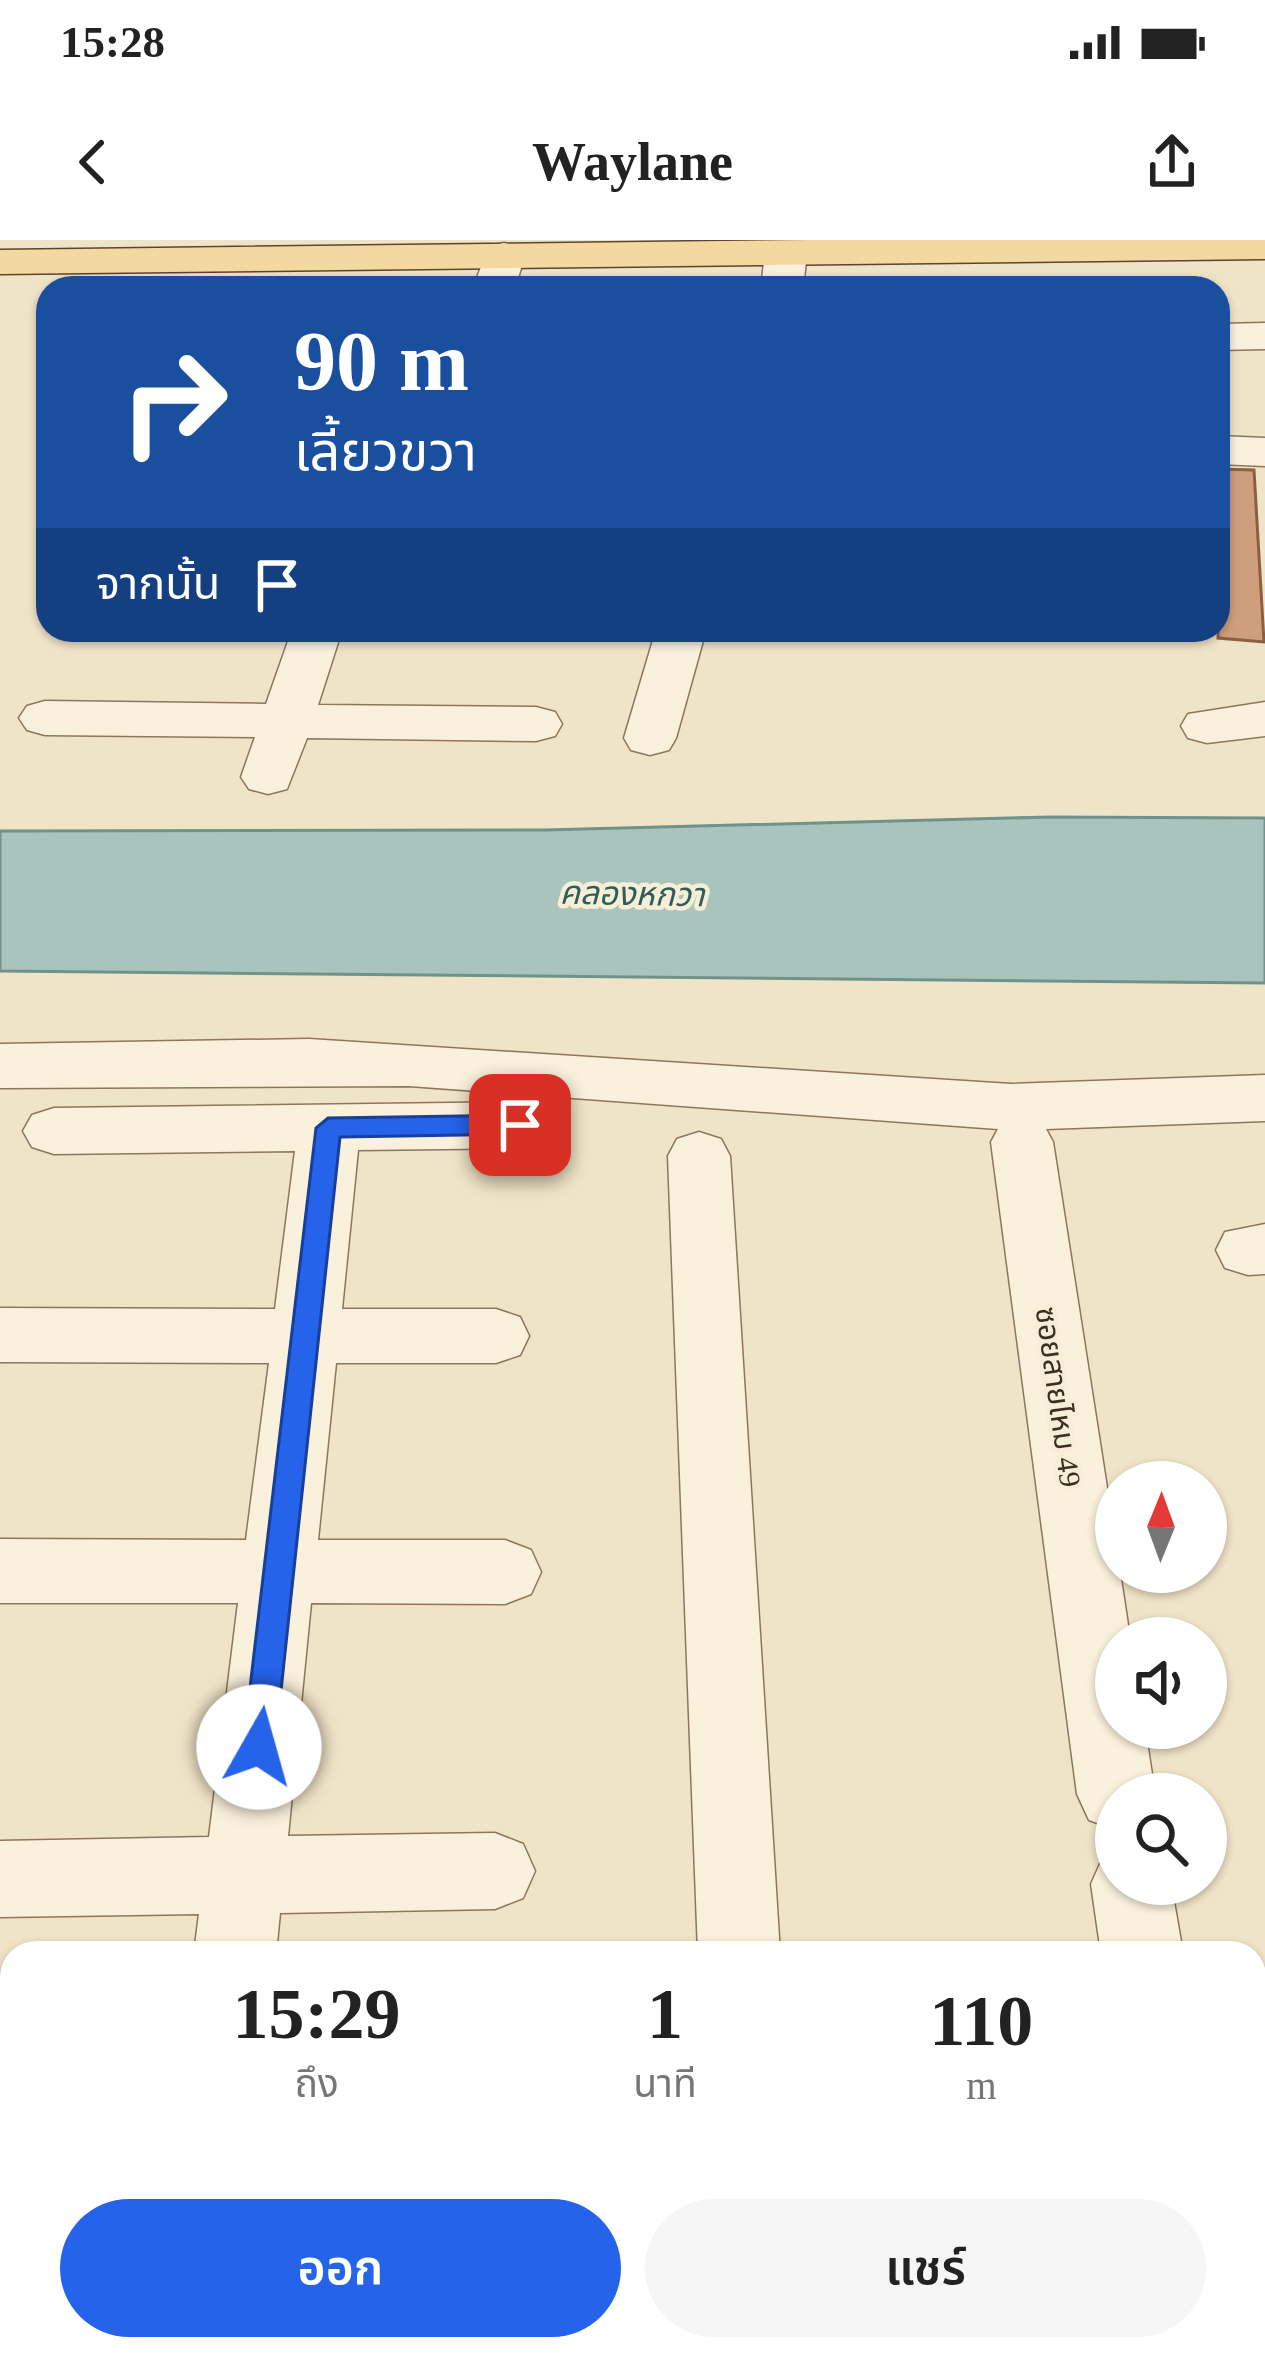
<!DOCTYPE html>
<html lang="th">
<head>
<meta charset="utf-8">
<style>
	body { margin:0; font-family:"Times New Roman","Noto Sans Thai",serif; background:#f6f6f6; color:#222; height:100vh; display:flex; flex-direction:column; font-size:45px; white-space:nowrap }
	* { box-sizing:border-box; margin:0 }
	p { font-size:39px; color:#767676 }
	.icon { flex:none; width:66px; height:66px; fill:none; stroke:currentColor; stroke-width:2; stroke-linecap:round; stroke-linejoin:round }
	.map { position:relative; flex:1; overflow:hidden }
	.sheet { position:absolute; left:0px; top:1701px; width:1266px; height:420px; display:flex; flex-direction:column; background:#fff; border-radius:36px 36px 0 0; box-shadow:0 3px 9px #0004 }
	.sheet>* { flex:none }
	.hud { position:absolute; left:36px; top:36px; width:1194px; height:366px; border-radius:36px; box-shadow:0 3px 9px #0004; background:#1a4fa0; color:#fff; overflow:hidden }
	.needle { width:78px; rotate:1deg }
	.tools { position:absolute; left:1095px; top:1221px; display:grid; gap:24px }
	.tools a { display:grid; place-items:center; width:132px; height:132px; border-radius:50%; background:#fff; box-shadow:0 3px 9px #0004; font-size:60px }
	.pin { position:absolute; display:grid; place-items:center; width:102px; height:102px; color:#fff; margin:-51px; border-radius:24px; box-shadow:0 6px 18px #0006 }
	.me { position:absolute; width:132px; margin:-66px; rotate:7deg; stroke-linejoin:round; filter:drop-shadow(0 0 9px #0008) }
	.turn { display:flex; align-items:center; gap:42px; height:252px; padding:0 60px; font-size:54px }
	.turn .icon { width:156px; height:156px; stroke-width:2.5 }
	.turn b { display:block; font-size:84px; line-height:102px }
	.then { display:flex; align-items:center; height:114px; padding:0 60px; background:#0003; gap:24px; font-size:45px }
	.eta { display:flex; justify-content:space-evenly; align-items:center; height:204px; text-align:center }
	.eta b { font-size:72px; font-weight:600; line-height:84px }
	.button { display:flex; gap:24px; margin-top:auto; padding:24px 60px }
	.button a { flex:1; height:138px; border-radius:72px; background:#2563eb; color:#fff; font-size:48px; font-weight:600; line-height:138px; text-align:center }
	.button a+a { background:#f6f6f6; color:#222 }
	.status { display:flex; justify-content:space-between; align-items:center; height:84px; padding:0 60px; background:#fff; direction:ltr }
	.status svg { height:33px; fill:currentColor }
	header { display:flex; justify-content:space-between; align-items:center; height:156px; padding:0 60px; background:#fff; font-size:54px; font-weight:600 }
	.map>svg:first-child { display:block }
</style>
</head>
<body>
<div class="status"><b>15:28</b><svg viewBox="0 0 49 12"><path d="M0 12V9h3v3zM5 12V6h3v6zM10 12V3h3v9zM15 12V0h3v12zM26 1h20v11H26zM47 4h2v5h-2z"/></svg></div>
<header><svg class="icon" aria-label="back" viewBox="0 0 24 24"><path d="M15 5l-7 7 7 7"/></svg>Waylane<svg class="icon" aria-label="share" viewBox="0 0 24 24"><path d="M12 15V3M7 8l5-5 5 5M5 13v7h14v-7"/></svg></header>
<div class="map">
<svg width="1265" height="2121" viewBox="0 0 1265 2121">
	<rect width="100%" height="100%" fill="#f0e4c8"/>
	<path fill="#a9c4bc" stroke="#6f938a" stroke-width="3" d="M 1050,577 L 1265,578 L 1265,743 L 0,731 L 0,591 L 545,590 Z"/>
	<path fill="#cf9f7d" stroke="#8d5f41" stroke-width="3" d="M 1218,229 L 1254,230 L 1264,402 L 1218,398 Z"/>
	<g fill="none" stroke-linecap="round" stroke-linejoin="round">
		<g stroke="#8d765c" stroke-width="3">
			<path id="minor" d="M 786,1 L 801,4 L 807,13 L 803,48 L 761,48 L 765,13 L 771,4 Z
				M 504,3 L 519,6 L 525,15 L 515,48 L 473,48 L 489,6 Z
				M 1265,83 L 1265,109 L 1218,110 L 1218,84 Z
				M 1218,196 L 1265,198 L 1265,226 L 1218,224 Z
				M 292,390 L 342,390 L 318,465 L 536,467 L 555,472 L 562,484 L 555,496 L 536,501 L 307,498 L 287,549 L 268,554 L 249,549 L 241,537 L 255,497 L 45,495 L 27,490 L 19,478 L 27,466 L 45,461 L 266,464 Z
				M 656,390 L 706,390 L 676,498 L 669,510 L 650,515 L 631,510 L 624,498 Z
				M 1265,462 L 1265,496 L 1207,503 L 1188,498 L 1181,486 L 1188,474 Z
				M 309,799 L 1011,844 L 1265,835 L 1265,881 L 1046,889 L 1053,902 L 1116,1305 L 1116,1332 L 1120,1332 L 1130,1398 L 1116,1398 L 1116,1488 L 1145,1488 L 1155,1554 L 1116,1554 L 1116,1590 L 1089,1580 L 1077,1554 L 991,902 L 998,889 L 409,846 L 0,848 L 0,804 Z
				M 521,862 L 543,869 L 552,885 L 543,901 L 521,908 L 358,910 L 342,1069 L 496,1069 L 520,1077 L 529,1096 L 520,1115 L 496,1123 L 336,1123 L 318,1300 L 505,1300 L 531,1310 L 541,1332 L 531,1354 L 505,1364 L 311,1363 L 288,1596 L 495,1593 L 523,1604 L 535,1631 L 523,1658 L 495,1669 L 280,1673 L 276,1713 L 194,1713 L 199,1674 L 0,1677 L 0,1601 L 209,1597 L 238,1363 L 0,1363 L 0,1299 L 246,1300 L 269,1123 L 0,1122 L 0,1068 L 275,1069 L 295,911 L 54,914 L 32,907 L 23,891 L 32,875 L 54,868 Z
				M 699,892 L 721,899 L 730,916 L 780,1713 L 698,1713 L 668,916 L 677,899 Z
				M 1265,984 L 1265,1034 L 1248,1035 L 1225,1028 L 1216,1010 L 1225,992 Z
				M 1116,1612 L 1116,1644 L 1171,1644 L 1183,1713 L 1101,1713 L 1091,1644 L 1103,1617 Z
				M 0,1957 L 12,1957 L 12,2045 L 0,2045 Z
				M 148,2109 L 238,2109 L 237,2121 L 147,2121 Z
				M 714,2109 L 804,2109 L 804,2121 L 714,2121 Z
				M 1160,2109 L 1250,2109 L 1252,2121 L 1162,2121 Z"/>
		</g>
		<g stroke="#5b4430" stroke-width="3">
			<path id="major" d="M 809,0 L 1265,0 L 1265,19 L 0,34 L 0,10 Z"/>
		</g>
		<use href="#minor" fill="#faf1dc" fill-rule="evenodd"/>
		<use href="#major" fill="#f3d9a0" fill-rule="evenodd"/>
	</g>
	<path fill="#2563eb" stroke="#184099" stroke-width="3" d="M 520,875 L 533,885 L 520,894 L 340,897 L 275,1507 L 270,1517 L 259,1521 L 248,1517 L 243,1507 L 316,888 L 328,878 Z"/>
	<g text-anchor="middle" stroke-width="9" stroke-linejoin="round" paint-order="stroke">
		<g font-size="30" fill="#3d2e20" stroke="#f7eed8">
			<text transform="translate(1058 1157) rotate(82)" y="10">ซอยสายไหม 49</text>
		</g>
		<g font-size="33" font-style="italic" fill="#2f5d5a" stroke="#f7eed8">
			<text transform="translate(632 653) rotate(1)" y="12">คลองหกวา</text>
		</g>
	</g>
</svg>
<div class="tools">
<a><svg class="needle" viewBox="-14 -14 28 28"><path d="M0-13l5 13h-10z" fill="#e53935"/><path d="M0 13l5-13h-10z" fill="#767676"/></svg></a>
<a><svg class="icon" aria-label="sound" viewBox="0 0 24 24"><path d="M4 9h4l5-4v14l-5-4H4zM17 9q2 3 0 6"/></svg></a>
<a><svg class="icon" aria-label="search" viewBox="0 0 24 24"><circle cx="10" cy="10" r="6"/><path d="M15 15l6 6"/></svg></a>
</div>
<div class="pin" style="left:520px;top:885px;background:#d93025"><svg class="icon" aria-label="arrive" viewBox="0 0 24 24"><path d="M6 21V4h12l-3 4 3 4H6"/></svg></div>
<svg class="me" style="left:259px;top:1507px" viewBox="-20 -20 40 40"><circle r="19" fill="#fff"/><path d="M0-13L10 11 0 6-10 11z" fill="#2563eb"/></svg>
<div class="hud">
<div class="turn"><svg class="icon" aria-label="right" viewBox="0 0 24 24"><path d="M7 20v-9h11M14 6l5 5-5 5"/></svg><div><b>90 m</b>เลี้ยวขวา</div></div>
<div class="then">จากนั้น<svg class="icon" aria-label="arrive" viewBox="0 0 24 24"><path d="M6 21V4h12l-3 4 3 4H6"/></svg></div>
</div>
<section class="sheet">
<div class="eta">
<div><b>15:29</b><p>ถึง</p></div>
<div><b>1</b><p>นาที</p></div>
<div><b>110</b><p>m</p></div>
</div>
<div class="button"><a>ออก</a><a>แชร์</a></div>
</section>
</div>
</body>
</html>
